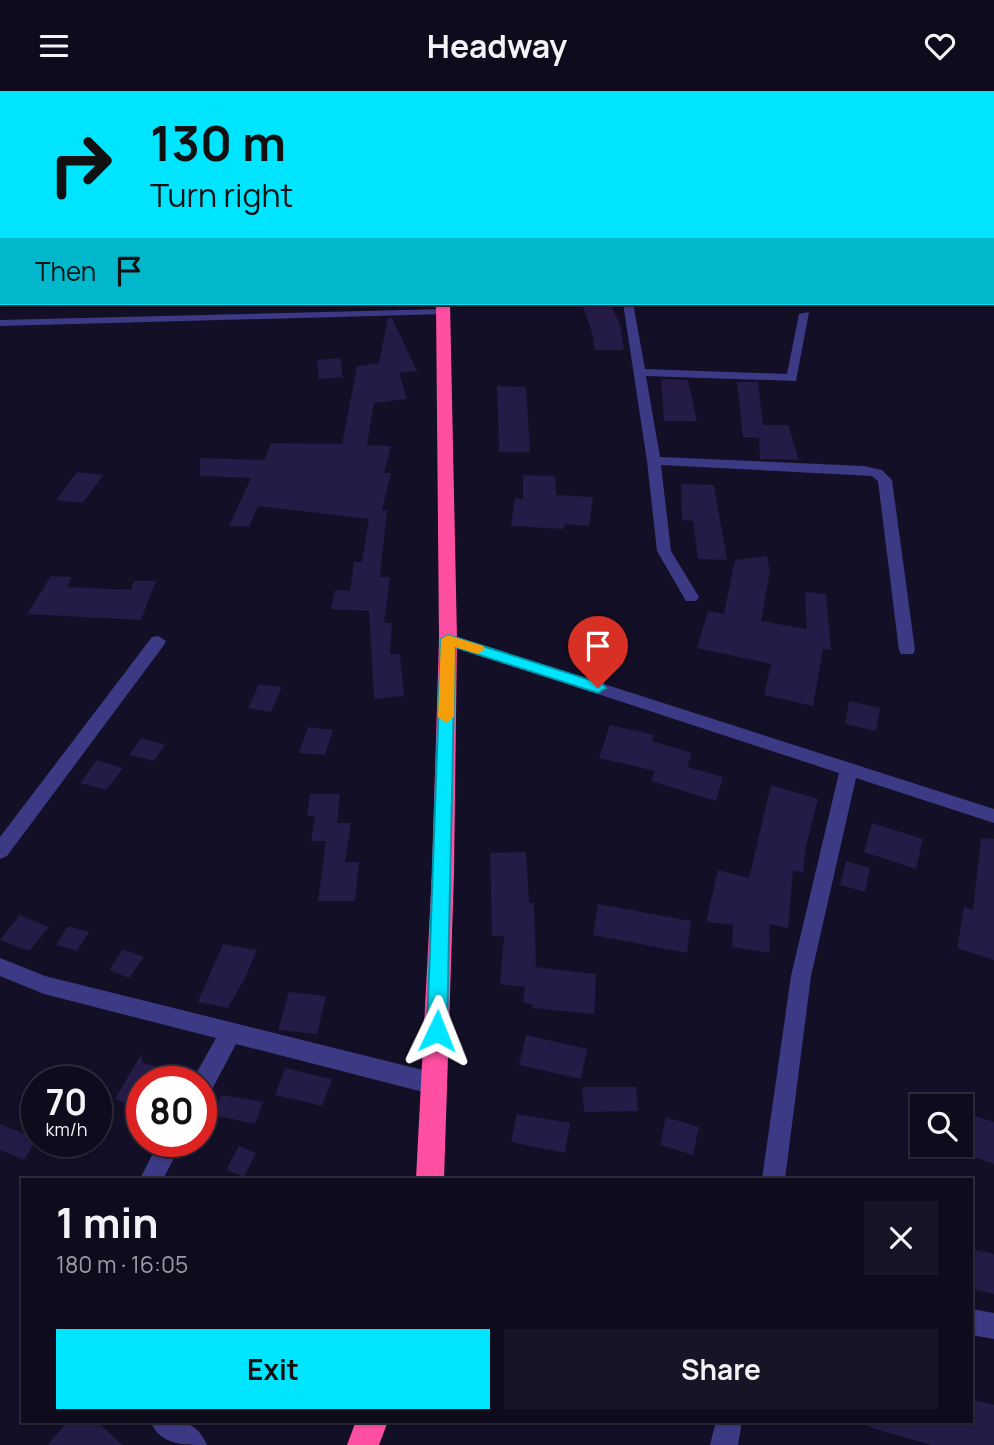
<!DOCTYPE html>
<html lang="en">
<head>
<meta charset="utf-8">
<style>
	body { margin:0; font-family:Manrope,sans-serif; background:#171425; color:#f1f3f6; height:100vh; display:flex; flex-direction:column; font-size:26px; white-space:nowrap }
	* { box-sizing:border-box; margin:0 }
	p { font-size:23px; color:#9b9ba3 }
	.icon { flex:none; width:38px; height:38px; fill:none; stroke:currentColor; stroke-width:2; stroke-linecap:round; stroke-linejoin:round }
	.map { position:relative; flex:1; overflow:hidden }
	.side { position:absolute; left:21px; top:1087px; width:952px; height:245px; display:flex; flex-direction:column; background:#0e0b1c; border-radius:0px; box-shadow:0 2px 5px #0004,0 0 0 2px #2e2b3b }
	.side>* { flex:none }
	.banner { position:absolute; left:0px; top:0px; width:994px; height:214px; box-shadow:0 2px 5px #0004,0 0 0 2px #2e2b3b; background:#00e5ff; color:#111; overflow:hidden }
	.controls { position:absolute; left:910px; top:1003px; display:grid; gap:14px }
	.controls a { display:grid; place-items:center; width:63px; height:63px; border-radius:0px; background:#0e0b1c; box-shadow:0 2px 5px #0004,0 0 0 2px #2e2b3b; font-size:35px }
	.speed { position:absolute; left:21px; top:975px; display:flex; gap:14px; font-size:35px; font-weight:700; text-align:center }
	.speed>* { display:grid; place-content:center; width:91px; height:91px; border-radius:50%; background:#0e0b1c; box-shadow:0 2px 5px #0004,0 0 0 2px #2e2b3b; line-height:1 }
	.speed small { font-size:18px; font-weight:400 }
	.speed .limit { border:10px solid #d22; background:#fff; color:#111 }
	.pin { position:absolute; display:grid; place-items:center; width:60px; height:60px; color:#fff; margin:-72px -30px; border-radius:50% 50% 50% 0; rotate:-45deg; box-shadow:0 0 7px #0007 }
	.pin .icon { rotate:45deg }
	.me { position:absolute; width:77px; margin:-38px; rotate:2deg; stroke-linejoin:round; filter:drop-shadow(0 0 5px #0008) }
	.turn { display:flex; align-items:center; gap:24px; height:147px; padding:0 35px; font-size:32px }
	.turn .icon { width:91px; height:91px; stroke-width:2.5 }
	.turn b { display:block; font-size:49px; line-height:60px }
	.then { display:flex; align-items:center; height:66px; padding:0 35px; background:#0003; gap:14px; font-size:26px }
	.round { display:grid; place-items:center; flex:none; width:74px; height:74px; border-radius:0px; background:#171425 }
	.headline { display:flex; align-items:center; justify-content:space-between; height:119px; padding:0 35px }
	h1 { font-size:42px; font-weight:700; line-height:52px }
	.cta { display:flex; gap:14px; margin-top:auto; padding:14px 35px }
	.cta a { flex:1; height:80px; border-radius:0px; background:#00e5ff; color:#111; font-size:28px; font-weight:700; line-height:80px; text-align:center }
	.cta a+a { background:#171425; color:#f1f3f6 }
	header { display:flex; justify-content:space-between; align-items:center; height:91px; padding:0 35px; background:#0e0b1c; font-size:32px; font-weight:700 }
	.map>svg:first-child { display:block }
</style>
</head>
<body>
<header><svg class="icon" aria-label="menu" viewBox="0 0 24 24"><path d="M4 6h16M4 12h16M4 18h16"/></svg>Headway<svg class="icon" aria-label="heart" viewBox="0 0 24 24"><path d="M12 20l-8-8c-3-5 5-10 8-4 3-6 11-1 8 4z"/></svg></header>
<div class="map">
<svg width="994" height="1354" viewBox="0 0 994 1354">
	<rect width="100%" height="100%" fill="#130f26"/>
	<g fill="none" stroke-linecap="round" stroke-linejoin="round">
		<path stroke="#0c2248" stroke-width="3.5" d="M 781,2 L 784,0"/>
	</g>
	<path fill="#241b47" d="M 581,212 L 610,212 L 620,234 L 624,259 L 595,259 L 592,241 Z
		M 388,227 L 392,227 L 417,280 L 399,282 L 407,308 L 374,312 L 367,354 L 391,355 L 384,382 L 391,382 L 382,419 L 387,419 L 380,486 L 390,486 L 384,532 L 392,532 L 390,563 L 400,563 L 404,605 L 374,608 L 369,520 L 331,518 L 335,499 L 350,500 L 354,471 L 362,471 L 369,428 L 258,415 L 249,436 L 229,435 L 251,387 L 200,385 L 200,367 L 264,369 L 271,352 L 342,353 L 357,275 L 379,272 Z
		M 340,267 L 343,286 L 319,288 L 317,269 Z
		M 661,288 L 688,289 L 697,330 L 664,330 Z
		M 737,291 L 758,291 L 763,334 L 788,334 L 799,369 L 760,368 L 759,347 L 743,346 Z
		M 497,295 L 526,296 L 530,361 L 499,361 Z
		M 77,381 L 103,384 L 83,412 L 56,409 Z
		M 523,384 L 555,385 L 556,404 L 593,406 L 589,435 L 565,433 L 564,438 L 511,435 L 515,407 L 523,408 Z
		M 681,393 L 714,394 L 727,469 L 698,468 L 693,430 L 682,429 Z
		M 767,465 L 770,480 L 761,530 L 807,538 L 805,501 L 826,503 L 831,559 L 823,558 L 813,615 L 764,604 L 771,573 L 697,557 L 708,520 L 724,523 L 735,469 Z
		M 51,485 L 72,486 L 67,496 L 131,499 L 134,490 L 156,490 L 141,529 L 27,523 Z
		M 259,593 L 282,596 L 271,621 L 248,617 Z
		M 849,610 L 880,617 L 876,640 L 845,633 Z
		M 610,634 L 654,644 L 652,650 L 692,662 L 687,676 L 723,686 L 716,710 L 651,690 L 655,680 L 599,667 Z
		M 308,636 L 333,639 L 325,664 L 299,662 Z
		M 141,647 L 165,654 L 154,670 L 129,664 Z
		M 97,669 L 123,677 L 106,699 L 80,692 Z
		M 771,694 L 818,708 L 805,760 L 803,782 L 793,779 L 788,837 L 769,833 L 770,862 L 732,856 L 733,834 L 706,831 L 718,779 L 749,787 Z
		M 310,703 L 340,703 L 337,732 L 351,732 L 345,771 L 359,771 L 355,810 L 318,810 L 326,750 L 311,750 L 315,725 L 307,725 Z
		M 872,732 L 923,748 L 916,778 L 864,761 Z
		M 981,747 L 994,748 L 994,869 L 957,857 L 964,816 L 973,819 Z
		M 526,761 L 529,812 L 534,812 L 536,876 L 596,883 L 594,923 L 532,917 L 533,913 L 523,912 L 525,896 L 500,893 L 504,845 L 492,845 L 490,762 Z
		M 846,770 L 870,777 L 865,801 L 840,794 Z
		M 598,813 L 691,830 L 687,862 L 593,844 Z
		M 20,824 L 49,836 L 29,860 L 0,849 Z
		M 68,835 L 89,841 L 77,860 L 56,854 Z
		M 223,853 L 257,859 L 245,887 L 228,917 L 198,911 Z
		M 123,858 L 144,866 L 129,887 L 109,879 Z
		M 289,901 L 326,905 L 317,943 L 278,939 Z
		M 526,944 L 587,958 L 581,988 L 519,974 Z
		M 142,962 L 142,971 L 188,987 L 188,990 L 142,990 L 142,1017 L 115,1008 Z
		M 285,977 L 332,988 L 322,1015 L 275,1004 Z
		M 582,996 L 636,996 L 638,1020 L 584,1021 Z
		M 221,1004 L 263,1011 L 255,1033 L 214,1024 Z
		M 962,1021 L 994,1031 L 994,1073 L 959,1061 Z
		M 517,1023 L 570,1032 L 565,1062 L 511,1051 Z
		M 666,1026 L 699,1036 L 693,1064 L 660,1054 Z
		M 0,1033 L 37,1048 L 24,1069 L 0,1059 Z
		M 239,1055 L 256,1062 L 244,1086 L 226,1079 Z
		M 971,1158 L 994,1163 L 994,1203 L 971,1198 Z
		M 971,1308 L 994,1314 L 994,1354 L 932,1354 L 868,1336 L 869,1330 L 971,1330 Z
		M 67,1330 L 96,1330 L 123,1354 L 48,1354 Z"/>
	<g fill="none" stroke-linecap="round" stroke-linejoin="round">
		<path fill="#3d3a85" fill-rule="evenodd" d="M 2,101 L 2,108 L 0,108 L 0,102 Z"/>
		<path fill="#3d3a85" fill-rule="evenodd" d="M 69,0 L 78,0 L 67,2 Z
			M 234,0 L 242,0 L 233,2 Z
			M 327,0 L 335,0 L 326,2 Z
			M 551,0 L 559,0 L 560,2 L 552,2 Z
			M 0,9 L 2,9 L 2,13 L 0,13 Z
			M 0,41 L 2,41 L 2,47 L 0,47 Z
			M 0,75 L 2,75 L 2,81 L 0,81 Z
			M 0,178 L 2,178 L 2,184 L 0,184 Z
			M 623,212 L 633,212 L 645,278 L 787,283 L 799,223 L 809,221 L 796,290 L 646,285 L 660,366 L 864,375 L 882,379 L 892,389 L 915,559 L 913,563 L 901,563 L 899,559 L 878,390 L 872,385 L 661,374 L 671,460 L 699,506 L 696,510 L 686,510 L 657,460 L 647,370 Z
			M 442,218 L 446,219 L 446,223 L 0,235 L 0,229 Z
			M 448,543 L 994,718 L 994,732 L 856,687 L 811,885 L 785,1088 L 762,1088 L 791,885 L 839,682 L 442,552 L 440,548 Z
			M 158,545 L 166,550 L 164,554 L 7,765 L 0,768 L 0,746 L 152,546 Z
			M 0,867 L 45,885 L 435,982 L 443,986 L 446,993 L 443,1000 L 435,1004 L 236,953 L 209,1004 L 201,1007 L 201,990 L 192,990 L 216,947 L 44,903 L 0,885 Z
			M 159,1050 L 183,1050 L 163,1088 L 140,1088 Z
			M 971,1218 L 994,1222 L 994,1248 L 971,1244 Z
			M 150,1330 C 175,1330 195,1326 207,1354 C 181,1354 161,1354 150,1330 Z
			M 716,1330 L 742,1330 L 738,1354 L 710,1354 Z"/>
		<path fill="#ff4fa3" fill-rule="evenodd" d="M 441,0 L 451,0 L 451,2 L 441,2 Z
			M 436,212 L 450,212 L 457,548 L 454,782 L 444,1088 L 416,1088 L 432,782 L 439,548 Z
			M 356,1330 L 388,1330 L 379,1354 L 347,1354 Z"/>
	</g>
	<path fill="#00e5ff" stroke="#0095a6" stroke-width="2" d="M 448,544 L 603,593 L 606,597 L 598,602 L 455,556 L 447,940 L 444,946 L 437,949 L 430,946 L 427,940 L 441,548 Z"/>
	<path fill="#f59e0b" d="M 448,544 L 483,555 L 485,558 L 478,563 L 455,556 L 454,626 L 446,632 L 438,626 L 441,548 Z"/>
</svg>
<div class="controls">
<a><svg class="icon" aria-label="search" viewBox="0 0 24 24"><circle cx="10" cy="10" r="6"/><path d="M15 15l6 6"/></svg></a>
</div>
<div class="speed"><div>70<small>km/h</small></div><div class="limit">80</div></div>
<div class="pin" style="left:598px;top:597px;background:#d93025"><svg class="icon" aria-label="arrive" viewBox="0 0 24 24"><path d="M6 21V4h12l-3 4 3 4H6"/></svg></div>
<svg class="me" style="left:437px;top:940px" viewBox="-20 -20 40 40"><path d="M0-17L14 15 0 8-14 15z" fill="#00e5ff" stroke="#fff" stroke-width="4"/></svg>
<div class="banner">
<div class="turn"><svg class="icon" aria-label="right" viewBox="0 0 24 24"><path d="M7 20v-9h11M14 6l5 5-5 5"/></svg><div><b>130 m</b>Turn right</div></div>
<div class="then">Then<svg class="icon" aria-label="arrive" viewBox="0 0 24 24"><path d="M6 21V4h12l-3 4 3 4H6"/></svg></div>
</div>
<section class="side">
<div class="headline"><div><h1>1 min</h1><p>180 m · 16:05</p></div><a class="round"><svg class="icon" aria-label="close" viewBox="0 0 24 24"><path d="M6 6l12 12M18 6L6 18"/></svg></a></div>
<div class="cta"><a>Exit</a><a>Share</a></div>
</section>
</div>
</body>
</html>
